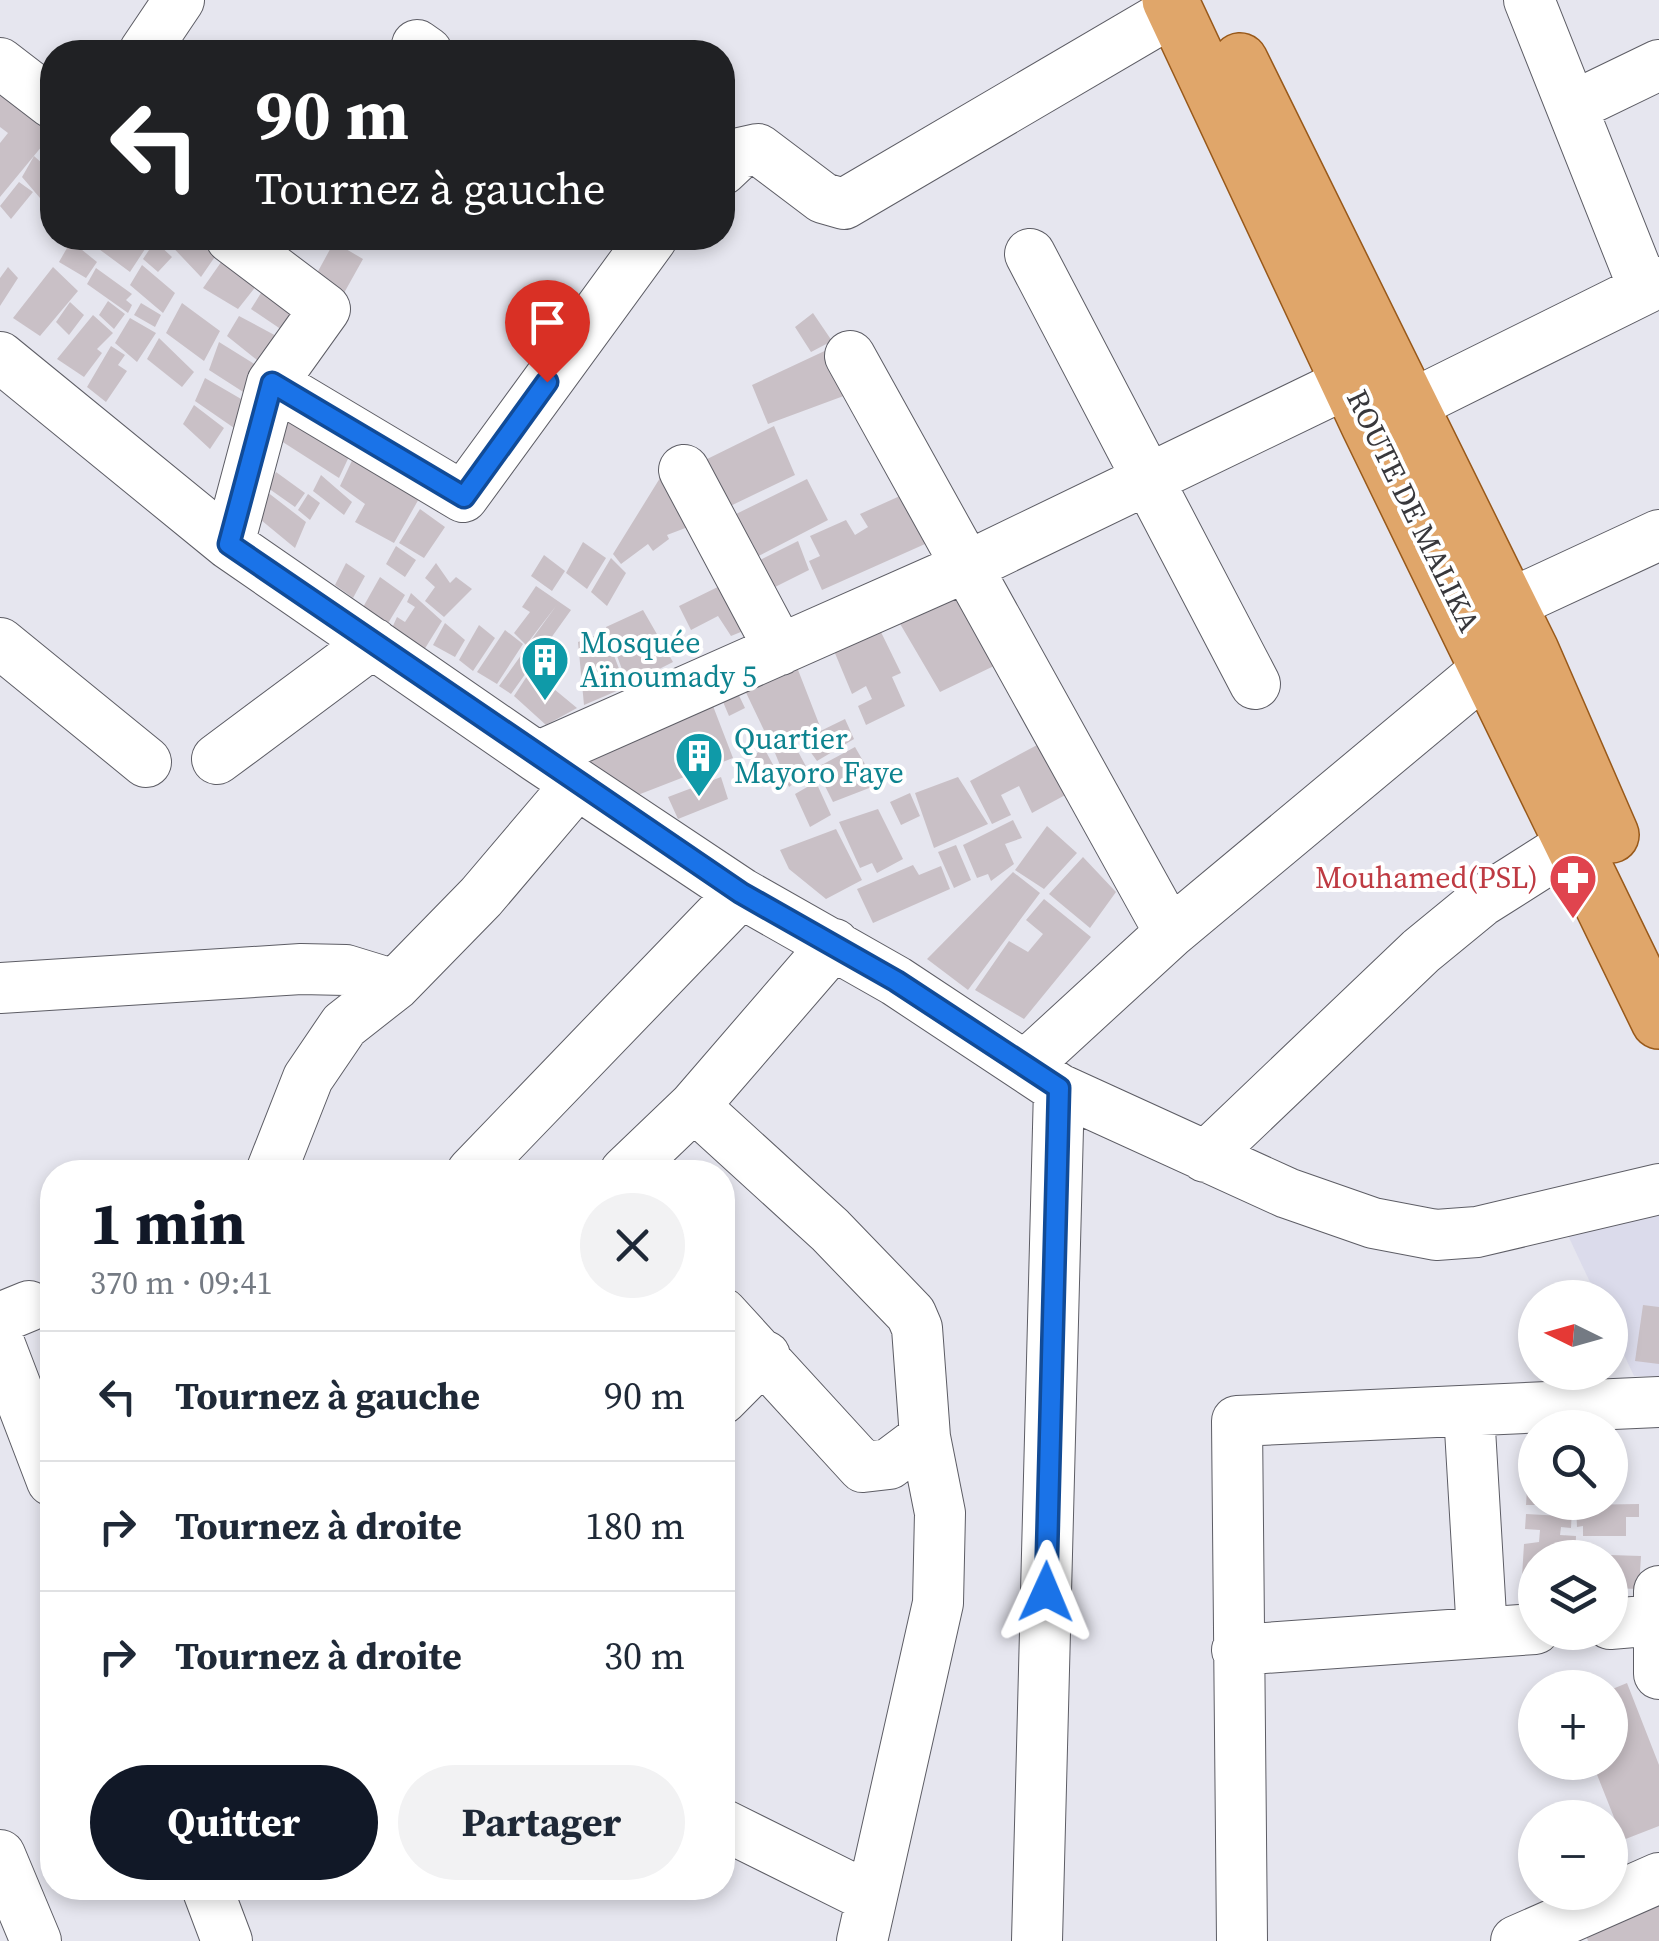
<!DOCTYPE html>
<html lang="fr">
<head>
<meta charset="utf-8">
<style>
	body { margin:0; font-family:"Source Serif 4",serif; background:#f2f2f3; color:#1f2937; height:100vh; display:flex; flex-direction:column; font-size:38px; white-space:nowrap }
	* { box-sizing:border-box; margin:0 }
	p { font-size:32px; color:#747a83 }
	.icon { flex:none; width:55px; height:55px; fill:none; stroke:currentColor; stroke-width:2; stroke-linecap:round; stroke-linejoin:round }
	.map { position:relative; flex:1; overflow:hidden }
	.details { position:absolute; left:40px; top:1160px; width:695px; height:740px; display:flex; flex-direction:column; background:#fff; border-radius:40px; box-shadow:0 5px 15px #0003 }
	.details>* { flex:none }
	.guide { position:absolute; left:40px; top:40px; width:695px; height:210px; border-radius:40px; box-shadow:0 5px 15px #0003; background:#202124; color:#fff; overflow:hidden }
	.needle { width:65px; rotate:275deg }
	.buttons { position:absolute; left:1518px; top:1280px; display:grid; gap:20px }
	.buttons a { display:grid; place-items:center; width:110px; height:110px; border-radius:50%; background:#fff; box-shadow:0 5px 15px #0003; font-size:50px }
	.pin { position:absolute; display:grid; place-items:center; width:85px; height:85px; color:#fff; margin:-102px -42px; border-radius:50% 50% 50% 0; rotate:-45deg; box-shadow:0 0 10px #0007 }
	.pin .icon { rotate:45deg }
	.me { position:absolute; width:110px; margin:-55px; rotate:1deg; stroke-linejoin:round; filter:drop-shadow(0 0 8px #0008) }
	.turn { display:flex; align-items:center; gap:35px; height:210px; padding:0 50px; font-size:45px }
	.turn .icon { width:130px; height:130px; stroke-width:2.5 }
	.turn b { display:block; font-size:70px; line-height:85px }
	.round { display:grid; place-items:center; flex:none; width:105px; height:105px; border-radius:52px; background:#f2f2f3 }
	.headline { display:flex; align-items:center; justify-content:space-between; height:170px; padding:0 50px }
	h1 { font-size:60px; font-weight:700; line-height:75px; color:#111827 }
	.cta { display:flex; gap:20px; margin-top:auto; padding:20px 50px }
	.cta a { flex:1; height:115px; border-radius:60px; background:#111827; color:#fff; font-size:40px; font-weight:700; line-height:115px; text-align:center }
	.cta a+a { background:#f2f2f3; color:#1f2937 }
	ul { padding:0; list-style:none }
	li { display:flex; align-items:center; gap:30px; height:130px; padding:0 50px; border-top:2px solid #e0e1e3 }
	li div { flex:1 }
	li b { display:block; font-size:38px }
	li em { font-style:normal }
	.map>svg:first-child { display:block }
</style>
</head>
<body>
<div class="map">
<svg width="1659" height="1941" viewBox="0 0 1659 1941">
	<rect width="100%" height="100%" fill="#e6e6ef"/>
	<path fill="#dbdbeb" d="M 1659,1203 L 1659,1376 L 1634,1376 L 1610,1325 L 1610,1298 L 1597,1297 L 1564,1227 Z"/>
	<path fill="#c9c0c6" d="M 0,92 L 52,127 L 52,134 L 0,197 L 0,143 L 8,133 L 0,127 Z
		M 34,156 L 52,172 L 52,212 L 22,177 Z
		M 19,182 L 33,192 L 11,219 L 0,206 Z
		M 84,238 L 135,238 L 147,246 L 130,272 Z
		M 164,238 L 213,238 L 223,245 L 201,277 Z
		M 71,241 L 97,262 L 86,278 L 59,262 Z
		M 155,241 L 172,257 L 158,272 L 143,259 Z
		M 334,242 L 363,259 L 339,302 L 310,286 Z
		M 231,248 L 264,276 L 238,309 L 203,288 Z
		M 142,265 L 175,293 L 163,313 L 130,285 Z
		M 8,267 L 18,278 L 0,306 L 0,278 Z
		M 53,267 L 78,291 L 40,336 L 13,318 Z
		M 96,268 L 132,294 L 126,300 L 132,305 L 128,313 L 87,284 Z
		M 269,280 L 307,305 L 288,334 L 251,309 Z
		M 108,301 L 125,314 L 114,329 L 99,315 Z
		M 70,302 L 84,315 L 69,335 L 56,322 Z
		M 141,303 L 161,315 L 155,327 L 134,315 Z
		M 182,303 L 220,331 L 204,361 L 166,333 Z
		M 813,313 L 832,341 L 811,352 L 795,327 Z
		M 93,315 L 113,333 L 97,349 L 102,353 L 84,377 L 57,359 Z
		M 239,316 L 280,338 L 262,364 L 227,336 Z
		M 130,318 L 156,333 L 137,362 L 115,343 Z
		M 159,338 L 194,372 L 182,387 L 147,359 Z
		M 219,342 L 261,368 L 251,397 L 209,370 Z
		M 111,346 L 125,355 L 118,365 L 127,371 L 106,402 L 87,387 Z
		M 831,348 L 849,394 L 768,424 L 752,385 Z
		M 205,378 L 248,403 L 237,430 L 195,401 Z
		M 275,403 L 353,448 L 339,478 L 264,430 Z
		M 194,405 L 224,428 L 210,449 L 183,424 Z
		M 774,426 L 795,475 L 722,510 L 697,464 Z
		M 357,450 L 425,488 L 394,543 L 355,522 L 365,504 L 340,486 Z
		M 276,472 L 305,493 L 295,507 L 268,488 Z
		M 321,475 L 352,502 L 344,515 L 313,491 Z
		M 660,478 L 688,527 L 667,535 L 669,539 L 653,551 L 648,544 L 621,564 L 613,554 Z
		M 807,479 L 828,520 L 751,560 L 728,518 Z
		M 262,488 L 306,522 L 295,548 L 249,510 Z
		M 911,491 L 934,540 L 822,590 L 809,561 L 820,556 L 810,536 L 846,520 L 855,535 L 868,527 L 860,514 Z
		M 308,494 L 320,503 L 310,520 L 298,510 Z
		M 420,509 L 445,527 L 424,558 L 399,543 Z
		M 798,541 L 809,570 L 771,589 L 758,561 Z
		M 583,542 L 606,558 L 587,589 L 566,573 Z
		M 396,546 L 416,560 L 405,577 L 386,564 Z
		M 544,555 L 565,571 L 552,591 L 531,576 Z
		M 611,558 L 626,573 L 607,606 L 591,592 Z
		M 346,563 L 365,576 L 353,598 L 335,585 Z
		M 436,563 L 450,583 L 456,577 L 472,589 L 444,617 L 425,601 L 435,587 L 425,578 Z
		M 380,577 L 405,595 L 387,625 L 362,609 Z
		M 730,581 L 753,627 L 731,636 L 718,616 L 691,630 L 679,606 Z
		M 536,586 L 571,610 L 511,694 L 499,686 L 527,647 L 532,651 L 527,646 L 556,606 L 526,645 L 514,633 L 530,612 L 522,607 Z
		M 956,591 L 998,664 L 940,692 L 899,622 Z
		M 411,593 L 442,621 L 424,650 L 392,628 L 397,617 L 405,622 L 415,607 L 407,602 Z
		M 643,610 L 673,662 L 628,685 L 606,627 Z
		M 445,623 L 465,640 L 455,657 L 433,645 Z
		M 479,625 L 495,638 L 473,671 L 459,660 Z
		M 878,626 L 901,673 L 892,677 L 905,706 L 866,725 L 858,706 L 872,699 L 866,686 L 852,694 L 832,646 Z
		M 505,630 L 523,644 L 497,684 L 477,672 Z
		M 605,632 L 626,687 L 584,705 L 578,642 Z
		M 793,657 L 821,729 L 772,747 L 740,680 Z
		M 531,670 L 577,708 L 546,725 L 514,696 Z
		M 733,683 L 745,708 L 729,716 L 718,690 Z
		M 708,693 L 733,758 L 630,798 L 584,770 L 583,753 Z
		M 845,719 L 854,739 L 817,761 L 802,740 Z
		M 794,744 L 809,772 L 789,787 L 775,753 Z
		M 1039,744 L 1069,793 L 1032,813 L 1019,786 L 1001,795 L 1011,815 L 992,824 L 970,781 Z
		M 855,747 L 877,785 L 833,802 L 816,768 Z
		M 764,748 L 778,774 L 765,781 L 750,758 Z
		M 721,777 L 728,799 L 678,819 L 668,797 Z
		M 958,777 L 988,824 L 934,848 L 915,793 Z
		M 816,782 L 831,815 L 810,827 L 795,794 Z
		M 910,793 L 920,816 L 901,825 L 890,802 Z
		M 878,809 L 903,859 L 877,873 L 872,863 L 860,868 L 839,822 Z
		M 1013,820 L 1022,838 L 1005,844 L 1014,864 L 991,881 L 988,874 L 977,878 L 963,845 Z
		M 1047,826 L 1077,853 L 1044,889 L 1015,870 Z
		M 836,829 L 862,880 L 826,899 L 789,869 L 780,850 Z
		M 956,845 L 971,880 L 954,888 L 938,852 Z
		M 1083,857 L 1116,892 L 1090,928 L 1049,894 Z
		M 913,865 L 919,875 L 941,866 L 950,889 L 873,923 L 857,889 Z
		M 1013,872 L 1040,893 L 968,990 L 927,959 Z
		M 1044,899 L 1091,937 L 1024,1019 L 975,990 L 1009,941 L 1028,952 L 1043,934 L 1026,920 Z
		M 1643,1305 L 1659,1307 L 1659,1364 L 1635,1361 Z
		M 1531,1422 L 1535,1428 L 1535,1505 L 1526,1505 Z
		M 1639,1504 L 1639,1517 L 1626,1517 L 1626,1536 L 1583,1536 L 1583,1526 L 1577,1527 L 1576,1505 Z
		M 1564,1508 L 1572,1509 L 1571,1528 L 1561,1527 L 1560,1535 L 1576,1536 L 1575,1558 L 1535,1558 L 1535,1593 L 1521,1593 L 1524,1544 L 1539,1542 L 1540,1530 L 1525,1529 L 1526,1514 L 1563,1516 Z
		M 1610,1555 L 1641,1556 L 1639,1589 L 1610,1588 Z
		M 1627,1683 L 1659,1765 L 1659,1826 L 1623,1840 L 1592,1762 L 1610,1762 L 1610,1690 Z
		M 1659,1901 L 1659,1941 L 1588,1941 L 1586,1936 Z"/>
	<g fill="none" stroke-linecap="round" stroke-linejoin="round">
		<g stroke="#5d5d65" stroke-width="52">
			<path id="minor" d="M 1529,0 L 1644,289
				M 417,45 L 427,52
				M 144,52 L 179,0
				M 0,63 L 52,103
				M 1572,107 L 1659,65
				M 722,170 L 740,153 L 758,149 L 823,198 L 844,204 L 1175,10
				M 1030,254 L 1255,684
				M 850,356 L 1170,933
				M 0,357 L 229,544 L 537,757 L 741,893 L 896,981 L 1059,1089 L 1287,1193 L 1373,1223 L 1436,1235 L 1477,1232 L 1659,1189
				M 272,383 L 463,497 L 652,238
				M 1409,406 L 1659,282
				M 684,470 L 780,650
				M 229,544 L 272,383 L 325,309 L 231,238
				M 1508,605 L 1659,535
				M 0,643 L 146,762
				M 537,757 L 966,567 L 1349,382
				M 217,759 L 373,643
				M 0,988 L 301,969 L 346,970 L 395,985
				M 1025,1066 L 1170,933 L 1489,667
				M 694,1106 L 830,1230 L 911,1314 L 917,1328 L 925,1437 L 940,1513 L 938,1603 L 862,1941
				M 1205,1157 L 1421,951 L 1482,901 L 1575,842
				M 271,1172 L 308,1078 L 344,1025 L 395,985 L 481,897 L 577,784
				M 472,1172 L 741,893
				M 625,1172 L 694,1106 L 834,944
				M 722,1313 L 863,1467 L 889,1464 L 925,1437
				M 0,1318 L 29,1306
				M 0,1345 L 52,1481
				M 722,1399 L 765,1356
				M 1469,1412 L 1482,1633
				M 1659,1591 L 1659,1674
				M 1610,1624 L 1657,1620
				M 1237,1650 L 1535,1629
				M 722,1824 L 871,1898
				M 0,1855 L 36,1941
				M 207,1888 L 227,1941
				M 1037,1941 L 1059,1089
				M 1242,1941 L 1237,1421 L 1659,1402
				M 1516,1941 L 1659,1878"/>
		</g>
		<g stroke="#98591a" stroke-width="58">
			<path id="major" d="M 1170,0 L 1369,425 L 1659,1021
				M 1240,61 L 1531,651 L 1611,835"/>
		</g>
		<use href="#minor" stroke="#fff" stroke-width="50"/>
		<use href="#major" stroke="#e0a66a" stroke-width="55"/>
	</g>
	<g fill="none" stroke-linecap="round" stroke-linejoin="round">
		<g stroke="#114b97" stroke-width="25">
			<path id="route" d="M 547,382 L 464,497 L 272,383 L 229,544 L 741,893 L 896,981 L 1059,1088 L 1046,1592"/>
		</g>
		<use href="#route" stroke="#1a73e8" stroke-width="18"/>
	</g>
	<defs>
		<g id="building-pin" transform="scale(2.5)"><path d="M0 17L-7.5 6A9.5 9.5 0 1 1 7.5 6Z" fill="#0f9aa8" stroke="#fff"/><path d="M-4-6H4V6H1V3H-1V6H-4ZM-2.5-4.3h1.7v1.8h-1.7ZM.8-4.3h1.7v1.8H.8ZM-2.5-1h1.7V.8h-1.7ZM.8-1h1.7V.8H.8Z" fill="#fff"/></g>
		<g id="pharmacy-pin" transform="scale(2.5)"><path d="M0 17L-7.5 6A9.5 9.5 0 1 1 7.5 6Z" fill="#e0444e" stroke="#fff"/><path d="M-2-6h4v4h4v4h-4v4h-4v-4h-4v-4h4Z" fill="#fff"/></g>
	</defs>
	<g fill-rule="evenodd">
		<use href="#building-pin" x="545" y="660"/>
		<use href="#building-pin" x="699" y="756"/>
		<use href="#pharmacy-pin" x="1573" y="878"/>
	</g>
	<g text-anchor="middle" stroke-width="8" stroke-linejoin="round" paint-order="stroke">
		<g font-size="30" fill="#38383c" stroke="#fff">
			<text transform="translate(1413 511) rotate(64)" y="10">ROUTE DE MALIKA</text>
		</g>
		<g font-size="30" fill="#0d838f" stroke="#fff" text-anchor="start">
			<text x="580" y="653">Mosquée<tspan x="580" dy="34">Aïnoumady 5</tspan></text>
			<text x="734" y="749">Quartier<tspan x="734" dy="34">Mayoro Faye</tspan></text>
		</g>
		<g font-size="30" fill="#be3a42" stroke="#fff" text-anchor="end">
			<text x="1538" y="888">Mouhamed(PSL)</text>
		</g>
	</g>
</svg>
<div class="buttons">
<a><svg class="needle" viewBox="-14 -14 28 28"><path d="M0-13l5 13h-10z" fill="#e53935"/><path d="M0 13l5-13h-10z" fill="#747a83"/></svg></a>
<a><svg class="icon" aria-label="search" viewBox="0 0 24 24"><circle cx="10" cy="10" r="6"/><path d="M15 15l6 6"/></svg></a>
<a><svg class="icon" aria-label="layers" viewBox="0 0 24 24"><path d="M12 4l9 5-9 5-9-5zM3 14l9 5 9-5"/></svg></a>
<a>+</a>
<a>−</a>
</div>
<div class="pin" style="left:547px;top:382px;background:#d93025"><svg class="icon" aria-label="arrive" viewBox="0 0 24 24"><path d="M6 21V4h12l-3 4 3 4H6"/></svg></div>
<svg class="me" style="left:1046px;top:1592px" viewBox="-20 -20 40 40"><path d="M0-17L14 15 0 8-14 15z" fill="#1a73e8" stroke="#fff" stroke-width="4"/></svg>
<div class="guide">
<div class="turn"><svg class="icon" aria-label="left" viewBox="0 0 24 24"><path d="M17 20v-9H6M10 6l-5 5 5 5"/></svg><div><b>90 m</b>Tournez à gauche</div></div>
</div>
<section class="details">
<div class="headline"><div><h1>1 min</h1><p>370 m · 09:41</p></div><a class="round"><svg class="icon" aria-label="close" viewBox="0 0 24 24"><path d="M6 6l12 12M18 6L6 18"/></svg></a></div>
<ul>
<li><svg class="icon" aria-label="left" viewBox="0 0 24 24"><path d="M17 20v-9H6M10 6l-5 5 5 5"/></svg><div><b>Tournez à gauche</b></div><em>90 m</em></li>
<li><svg class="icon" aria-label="right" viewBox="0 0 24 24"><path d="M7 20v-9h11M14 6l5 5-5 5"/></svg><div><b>Tournez à droite</b></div><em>180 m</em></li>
<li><svg class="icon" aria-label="right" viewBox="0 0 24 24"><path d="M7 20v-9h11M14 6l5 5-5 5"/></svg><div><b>Tournez à droite</b></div><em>30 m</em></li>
</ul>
<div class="cta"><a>Quitter</a><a>Partager</a></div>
</section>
</div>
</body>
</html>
